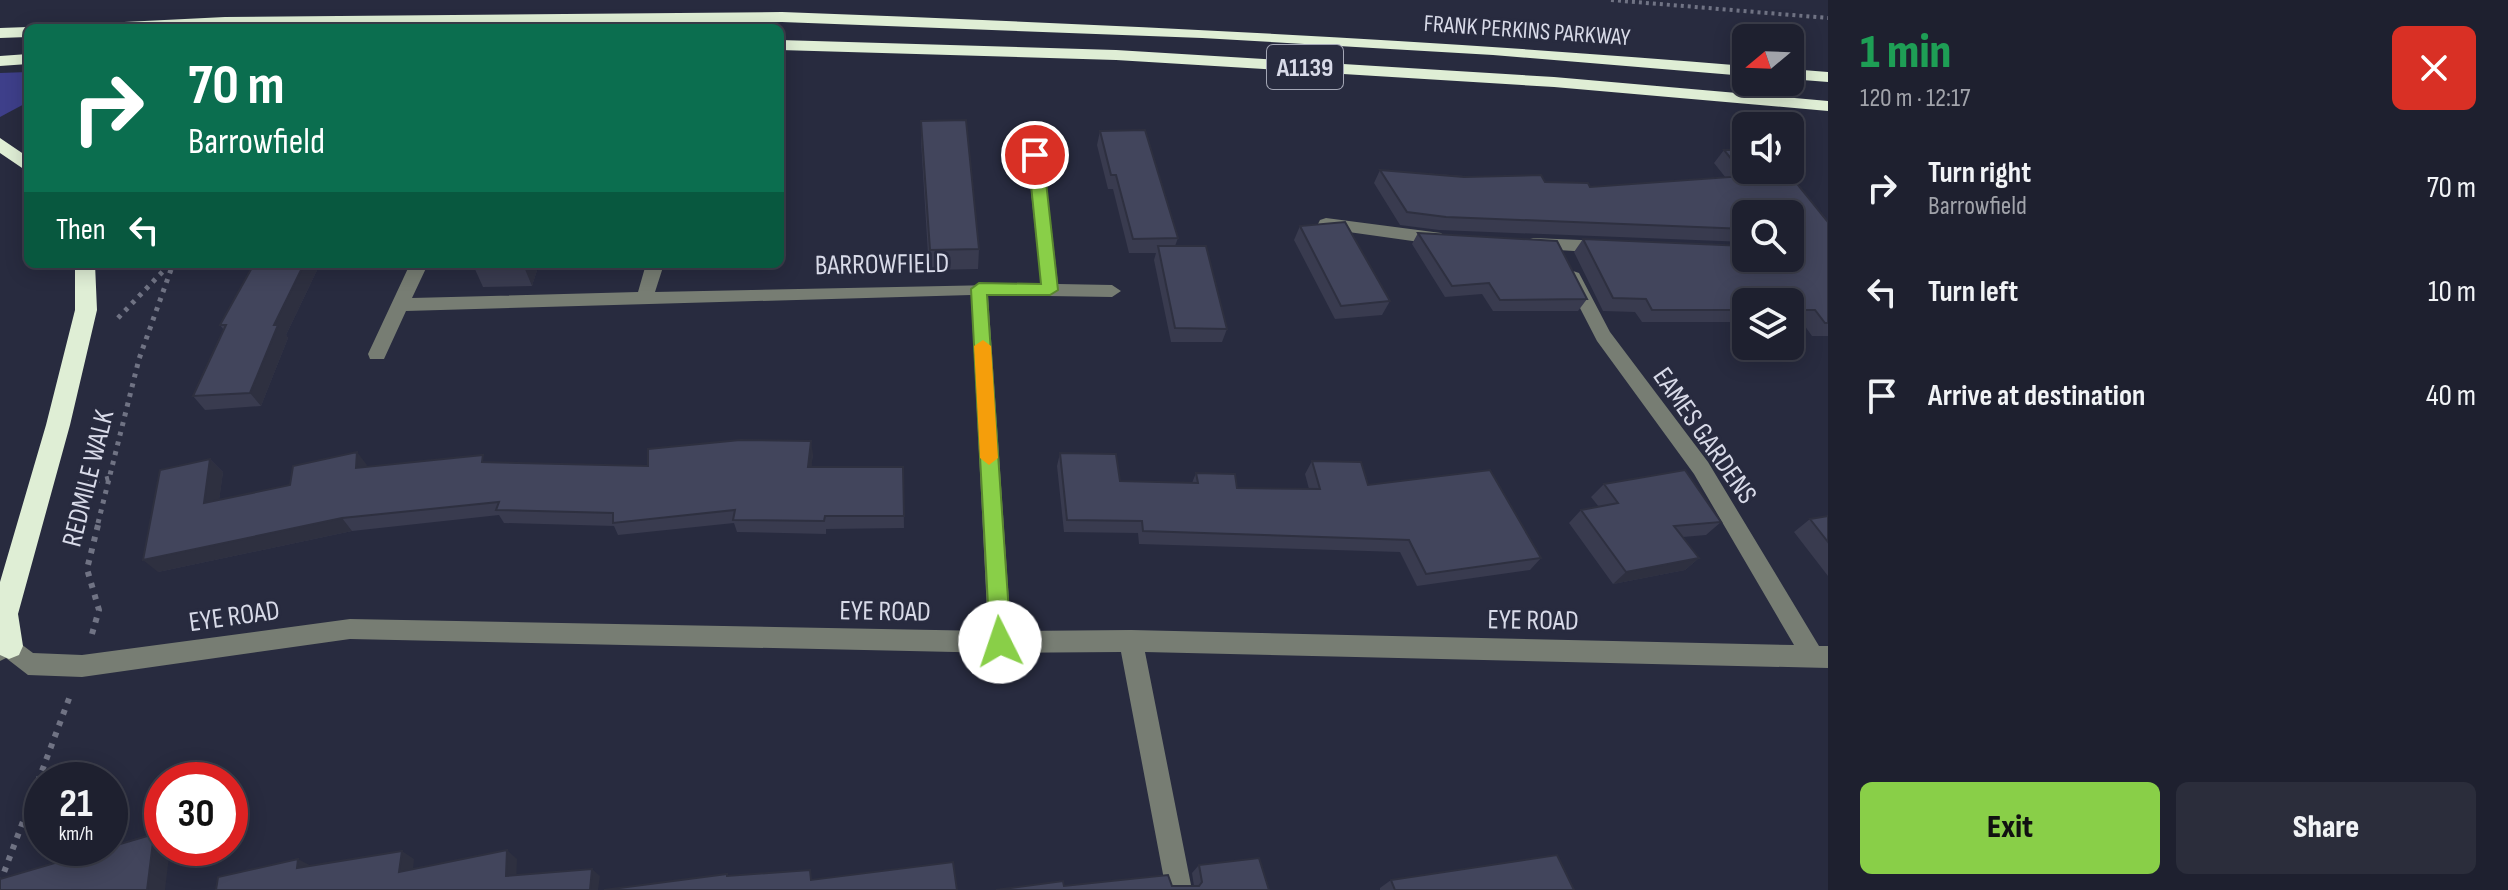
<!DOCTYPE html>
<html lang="en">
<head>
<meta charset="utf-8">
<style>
	body { margin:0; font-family:"Sofia Sans Condensed",sans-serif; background:#2b2d3b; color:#f1f3f6; height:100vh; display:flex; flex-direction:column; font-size:30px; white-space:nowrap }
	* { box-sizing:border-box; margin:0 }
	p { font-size:26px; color:#a1a3aa }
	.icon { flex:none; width:44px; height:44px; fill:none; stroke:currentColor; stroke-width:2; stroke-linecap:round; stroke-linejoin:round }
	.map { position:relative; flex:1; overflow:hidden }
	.drawer { display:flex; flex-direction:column; background:#1e202f; width:680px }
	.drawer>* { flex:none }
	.hud { position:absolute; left:24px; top:24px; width:760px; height:244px; border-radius:12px; box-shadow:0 4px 20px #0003,0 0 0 2px #3c3e4b; background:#0b6e4f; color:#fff; overflow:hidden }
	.needle { width:52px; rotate:251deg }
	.controls { position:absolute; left:1732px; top:24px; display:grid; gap:16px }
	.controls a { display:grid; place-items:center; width:72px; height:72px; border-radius:12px; background:#1e202f; box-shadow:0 4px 20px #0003,0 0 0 2px #3c3e4b; font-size:40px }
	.speed { position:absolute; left:24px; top:762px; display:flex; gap:16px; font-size:40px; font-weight:700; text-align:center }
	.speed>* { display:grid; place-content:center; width:104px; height:104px; border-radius:50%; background:#1e202f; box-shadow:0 4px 20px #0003,0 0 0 2px #3c3e4b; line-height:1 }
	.speed small { font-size:20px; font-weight:400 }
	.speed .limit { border:12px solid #d22; background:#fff; color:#111 }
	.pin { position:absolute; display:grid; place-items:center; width:68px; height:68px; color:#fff; margin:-34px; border:4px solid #fff; border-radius:50%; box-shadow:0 2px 8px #0007 }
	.me { position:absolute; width:88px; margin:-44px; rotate:356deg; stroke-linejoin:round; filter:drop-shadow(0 0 6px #0008) }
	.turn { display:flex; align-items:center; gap:28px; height:168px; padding:0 32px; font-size:36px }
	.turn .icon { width:104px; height:104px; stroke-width:2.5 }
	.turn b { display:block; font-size:56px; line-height:68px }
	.then { display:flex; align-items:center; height:76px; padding:0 32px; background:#0003; gap:16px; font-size:30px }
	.round { display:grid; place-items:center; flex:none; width:84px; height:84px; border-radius:12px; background:#2b2d3b }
	.summary { display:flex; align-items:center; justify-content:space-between; height:136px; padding:0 32px }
	h1 { font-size:48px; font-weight:800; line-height:60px; color:#1e9e55 }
	.button { display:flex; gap:16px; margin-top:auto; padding:16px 32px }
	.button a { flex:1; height:92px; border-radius:12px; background:#89cf48; color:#111; font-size:32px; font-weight:800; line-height:92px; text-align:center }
	.button a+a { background:#2b2d3b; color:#f1f3f6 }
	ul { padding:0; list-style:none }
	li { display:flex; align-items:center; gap:24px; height:104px; padding:0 32px }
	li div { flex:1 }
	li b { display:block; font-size:30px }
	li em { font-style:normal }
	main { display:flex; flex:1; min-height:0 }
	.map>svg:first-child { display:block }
</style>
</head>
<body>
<main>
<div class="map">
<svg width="1828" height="890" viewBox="0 0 1828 890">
	<rect width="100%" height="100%" fill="#282b3f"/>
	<path fill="#3e3f8a" d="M 28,72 L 28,102 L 0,117 L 0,73 Z"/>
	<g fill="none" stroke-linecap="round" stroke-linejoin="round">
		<path stroke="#707384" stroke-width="4" stroke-dasharray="3 4" stroke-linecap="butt" d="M 1611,0 L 1828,18"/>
		<path stroke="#707384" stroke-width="5" stroke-dasharray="4 6" stroke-linecap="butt" d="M 118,318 L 170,264
			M 76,486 L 110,478
			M 98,523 L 139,359 L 173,264"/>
		<path stroke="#707384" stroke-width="6" stroke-dasharray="5 7" stroke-linecap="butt" d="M 92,634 L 99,610 L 87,569 L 99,521
			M 0,883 L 70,696"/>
		<path fill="#777d73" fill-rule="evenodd" d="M 1035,150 L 1043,155 L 1058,284 L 1112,285 L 1121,291 L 1112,297 L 988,295 L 1011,631 L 1131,630 L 1794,645 L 1694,474 L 1597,341 L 1564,277 L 1573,271 L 1579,273 L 1610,332 L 1708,462 L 1819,646 L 1828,646 L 1828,668 L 1145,652 L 1192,890 L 1166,890 L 1121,652 L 1000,653 L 350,639 L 82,677 L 28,675 L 6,658 L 0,661 L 0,639 L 9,635 L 33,653 L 82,655 L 350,619 L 988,631 L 971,295 L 406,311 L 384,359 L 370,359 L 368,354 L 410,264 L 428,264 L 412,298 L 638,292 L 646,264 L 664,264 L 655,292 L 1041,284 L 1027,155 Z
			M 1326,218 L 1441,233 L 1449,239 L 1441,245 L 1320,228 L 1318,224 L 1320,220 Z
			M 1533,238 L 1605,241 L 1614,247 L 1605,253 L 1527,248 L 1525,244 L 1527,240 Z"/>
		<path fill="#dfeed5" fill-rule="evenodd" d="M 782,12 C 1104,24 1425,39 1746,66 L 1746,76 L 1493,55 L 1202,38 L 782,22 L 96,28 L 104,23 L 225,17 Z
			M 28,27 L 32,28 L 28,28 L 28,37 L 0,38 L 0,28 Z
			M 780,40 L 1116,50 L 1554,77 L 1828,101 L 1828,111 L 1554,87 L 1116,60 L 780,50 Z
			M 28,54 L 28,64 L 0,66 L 0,56 Z
			M 1790,69 L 1828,72 L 1828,82 L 1790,79 Z
			M 0,138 L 28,157 L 28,172 L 0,153 Z
			M 75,264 L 95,264 L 97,310 L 70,425 L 18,614 L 23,646 L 19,655 L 9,659 L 0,655 L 0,582 L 46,425 L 75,310 Z"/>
	</g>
	<path fill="#393b4f" d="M 921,121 L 979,249 L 978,269 L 929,270 L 921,141 Z
		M 1100,131 L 1178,238 L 1175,246 L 1227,329 L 1222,342 L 1171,342 L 1154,260 L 1156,253 L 1129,253 L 1113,189 L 1108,189 L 1097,145 Z
		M 1724,150 L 1828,222 L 1828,336 L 1812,336 L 1802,322 L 1790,322 L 1790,302 L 1746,302 L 1746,322 L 1642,322 L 1635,312 L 1603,311 L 1574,252 L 1583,239 L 1790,258 L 1746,214 L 1746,242 L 1439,230 L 1400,225 L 1374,183 L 1380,170 L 1545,182 L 1590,187 L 1726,178 L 1714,163 Z
		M 1300,226 L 1390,301 L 1382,315 L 1335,319 L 1294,240 Z
		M 1418,233 L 1587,299 L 1578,311 L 1493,311 L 1482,294 L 1445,297 L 1412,244 Z
		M 254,264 L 320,264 L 286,335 L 288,338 L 261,406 L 205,410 L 193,396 L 224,330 L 220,325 Z
		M 539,264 L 532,286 L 483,287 L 474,267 Z
		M 700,264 L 748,264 L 748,269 L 701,269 Z
		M 1060,453 L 1120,481 L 1192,483 L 1196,473 L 1237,488 L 1309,489 L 1305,474 L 1312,461 L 1541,558 L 1530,570 L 1417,586 L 1400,552 L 1139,544 L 1138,533 L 1064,532 L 1057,466 Z
		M 813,454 L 811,467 L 903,467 L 904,528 L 826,529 L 826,534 L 737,532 L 734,523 L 618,535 L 614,526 L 504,523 L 499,515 L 352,531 L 158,572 L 210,459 L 223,472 L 219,500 L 290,485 L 367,465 L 367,467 L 487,462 L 648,466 Z
		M 1604,484 L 1721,522 L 1706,535 L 1683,537 L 1699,558 L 1685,570 L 1613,584 L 1569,523 L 1581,510 L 1599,507 L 1591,497 Z
		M 1828,516 L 1828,576 L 1794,532 L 1810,519 Z
		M 1199,865 L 1269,890 L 1064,886 L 1194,886 L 1192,873 Z
		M 1391,880 L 1574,890 L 1380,890 L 1380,888 Z"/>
	<path fill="#2e3040" d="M 304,264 L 320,264 L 286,335 L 288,338 L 261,406 L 250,393 L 274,325 Z
		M 525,264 L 539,264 L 532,286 L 524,267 Z
		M 811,441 L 813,454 L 810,480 L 808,467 Z
		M 357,452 L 367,465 L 366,481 L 356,468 Z
		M 210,459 L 223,472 L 217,516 L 204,503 Z
		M 342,518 L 352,531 L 158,572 L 143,560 Z
		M 1699,558 L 1685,570 L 1613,584 L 1626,572 Z
		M 154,834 L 162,838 L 162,848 L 170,848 L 165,890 L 147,890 Z
		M 507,850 L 517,859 L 516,883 L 506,876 Z
		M 402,851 L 414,859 L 412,879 L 399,872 Z
		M 298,859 L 313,867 L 297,868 Z
		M 592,869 L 600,876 L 598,890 L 590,890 Z"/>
	<path fill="#42455c" stroke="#2e3040" stroke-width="2" d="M 966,120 L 979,249 L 930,250 L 921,121 Z
		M 1145,130 L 1178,238 L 1133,239 L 1116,175 L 1111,175 L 1100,131 Z
		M 1724,150 L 1746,150 L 1746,170 L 1786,170 L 1828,222 L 1828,323 L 1825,323 L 1815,310 L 1790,310 L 1790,302 L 1746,302 L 1746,310 L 1652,310 L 1646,299 L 1613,298 L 1583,239 L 1746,246 L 1746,258 L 1790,258 L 1790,214 L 1746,214 L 1746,229 L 1446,217 L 1407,212 L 1380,170 L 1464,177 L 1541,175 L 1545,182 L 1588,183 L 1590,187 L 1745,176 Z
		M 1345,222 L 1390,301 L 1341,306 L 1300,226 Z
		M 1418,233 L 1557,241 L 1587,299 L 1500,300 L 1489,283 L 1452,286 Z
		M 1158,246 L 1206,246 L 1227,329 L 1175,328 Z
		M 254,264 L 304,264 L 274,325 L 278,325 L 250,393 L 193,396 L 226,325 L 220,325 Z
		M 475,264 L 525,264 L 524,267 L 474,267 Z
		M 740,440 L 811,441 L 808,467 L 903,467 L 904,516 L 825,516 L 824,521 L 733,520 L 735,510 L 613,523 L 613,513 L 496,510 L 499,502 L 342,518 L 143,560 L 160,470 L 210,459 L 204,503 L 290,485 L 293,466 L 357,452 L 356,468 L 483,455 L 482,462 L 648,466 L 648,449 Z
		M 1060,453 L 1116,454 L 1120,481 L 1198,483 L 1196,473 L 1235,474 L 1237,488 L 1320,489 L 1312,461 L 1361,462 L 1368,485 L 1490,470 L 1541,558 L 1426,574 L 1409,540 L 1143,531 L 1142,521 L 1067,520 Z
		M 1685,470 L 1721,522 L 1674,526 L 1699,558 L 1626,572 L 1581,510 L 1618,503 L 1604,484 Z
		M 1828,516 L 1828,542 L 1810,519 Z
		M 154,834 L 147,890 L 0,890 L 0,879 L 106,848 L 110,848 L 110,847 Z
		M 507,850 L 506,876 L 592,869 L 590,890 L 216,890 L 218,877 L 298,859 L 297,868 L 402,851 L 399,872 Z
		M 1557,855 L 1574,890 L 1395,890 L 1391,880 Z
		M 1259,858 L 1269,890 L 996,890 L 1063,881 L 1064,886 L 1168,875 L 1172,886 L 1199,886 L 1202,882 L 1199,865 Z
		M 953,862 L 957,890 L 604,890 L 727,874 L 727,876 L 810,870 L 811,880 Z"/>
	<path fill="#89cf48" stroke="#59872f" stroke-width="2" d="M 1035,151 L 1043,155 L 1058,290 L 1050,295 L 987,295 L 1011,642 L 1008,649 L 1000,651 L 993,649 L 990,642 L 971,289 L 979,283 L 1041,284 L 1028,155 Z"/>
	<path fill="#f59e0b" d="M 983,340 L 991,346 L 998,458 L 989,465 L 980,458 L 974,346 Z"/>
	<g text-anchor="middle" stroke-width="6" stroke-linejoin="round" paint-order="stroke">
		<g font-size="24" fill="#d8dae8" stroke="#282b3f">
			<text transform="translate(1527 30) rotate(4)" y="8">FRANK PERKINS PARKWAY</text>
		</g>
		<rect fill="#282b3f" stroke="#a3a6b5" stroke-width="2" x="1267" y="45" width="76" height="44" rx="6"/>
		<g font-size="26" font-weight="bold" fill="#d8dae8">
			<text x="1305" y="76">A1139</text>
		</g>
		<g font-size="28" fill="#d8dae8" stroke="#282b3f">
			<text transform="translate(882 263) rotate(-1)" y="10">BARROWFIELD</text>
			<text transform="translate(1706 435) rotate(55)" y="10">EAMES GARDENS</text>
			<text transform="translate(87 478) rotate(-76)" y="10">REDMILE WALK</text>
			<text transform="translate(885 610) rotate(1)" y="10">EYE ROAD</text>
			<text transform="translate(234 615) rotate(-8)" y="10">EYE ROAD</text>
			<text transform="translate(1533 619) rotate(1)" y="10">EYE ROAD</text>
		</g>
	</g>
</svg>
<div class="controls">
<a><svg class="needle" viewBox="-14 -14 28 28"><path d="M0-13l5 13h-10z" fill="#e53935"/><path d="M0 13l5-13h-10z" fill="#a1a3aa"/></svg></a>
<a><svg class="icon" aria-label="sound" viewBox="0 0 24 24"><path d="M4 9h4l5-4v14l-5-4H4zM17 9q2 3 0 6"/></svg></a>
<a><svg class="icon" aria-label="search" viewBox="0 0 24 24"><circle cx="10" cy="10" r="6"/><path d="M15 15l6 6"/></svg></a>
<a><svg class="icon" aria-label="layers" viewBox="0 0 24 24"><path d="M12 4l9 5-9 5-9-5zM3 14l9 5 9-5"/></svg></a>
</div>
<div class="speed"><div>21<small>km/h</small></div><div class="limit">30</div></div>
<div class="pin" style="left:1035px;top:155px;background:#d93025"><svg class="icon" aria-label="arrive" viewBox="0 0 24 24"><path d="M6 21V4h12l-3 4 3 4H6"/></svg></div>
<svg class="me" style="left:1000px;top:642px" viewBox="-20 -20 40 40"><circle r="19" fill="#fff"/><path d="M0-13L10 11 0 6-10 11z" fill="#89cf48"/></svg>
<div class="hud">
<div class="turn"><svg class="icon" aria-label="right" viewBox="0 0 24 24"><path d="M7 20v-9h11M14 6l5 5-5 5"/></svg><div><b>70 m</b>Barrowfield</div></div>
<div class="then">Then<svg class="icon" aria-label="left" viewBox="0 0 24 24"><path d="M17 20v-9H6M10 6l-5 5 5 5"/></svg></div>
</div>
</div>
<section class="drawer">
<div class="summary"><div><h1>1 min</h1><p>120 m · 12:17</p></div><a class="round" style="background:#d93025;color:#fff"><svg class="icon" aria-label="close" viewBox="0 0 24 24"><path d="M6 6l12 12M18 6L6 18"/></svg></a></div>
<ul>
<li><svg class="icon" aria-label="right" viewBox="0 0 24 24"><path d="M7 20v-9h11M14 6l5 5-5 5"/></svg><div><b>Turn right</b><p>Barrowfield</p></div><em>70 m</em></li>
<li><svg class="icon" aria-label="left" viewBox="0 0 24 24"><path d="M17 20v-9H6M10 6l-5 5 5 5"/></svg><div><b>Turn left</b></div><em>10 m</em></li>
<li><svg class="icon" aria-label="arrive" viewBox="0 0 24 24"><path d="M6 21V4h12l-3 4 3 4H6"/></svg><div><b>Arrive at destination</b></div><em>40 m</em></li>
</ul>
<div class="button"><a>Exit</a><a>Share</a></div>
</section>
</main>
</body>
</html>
